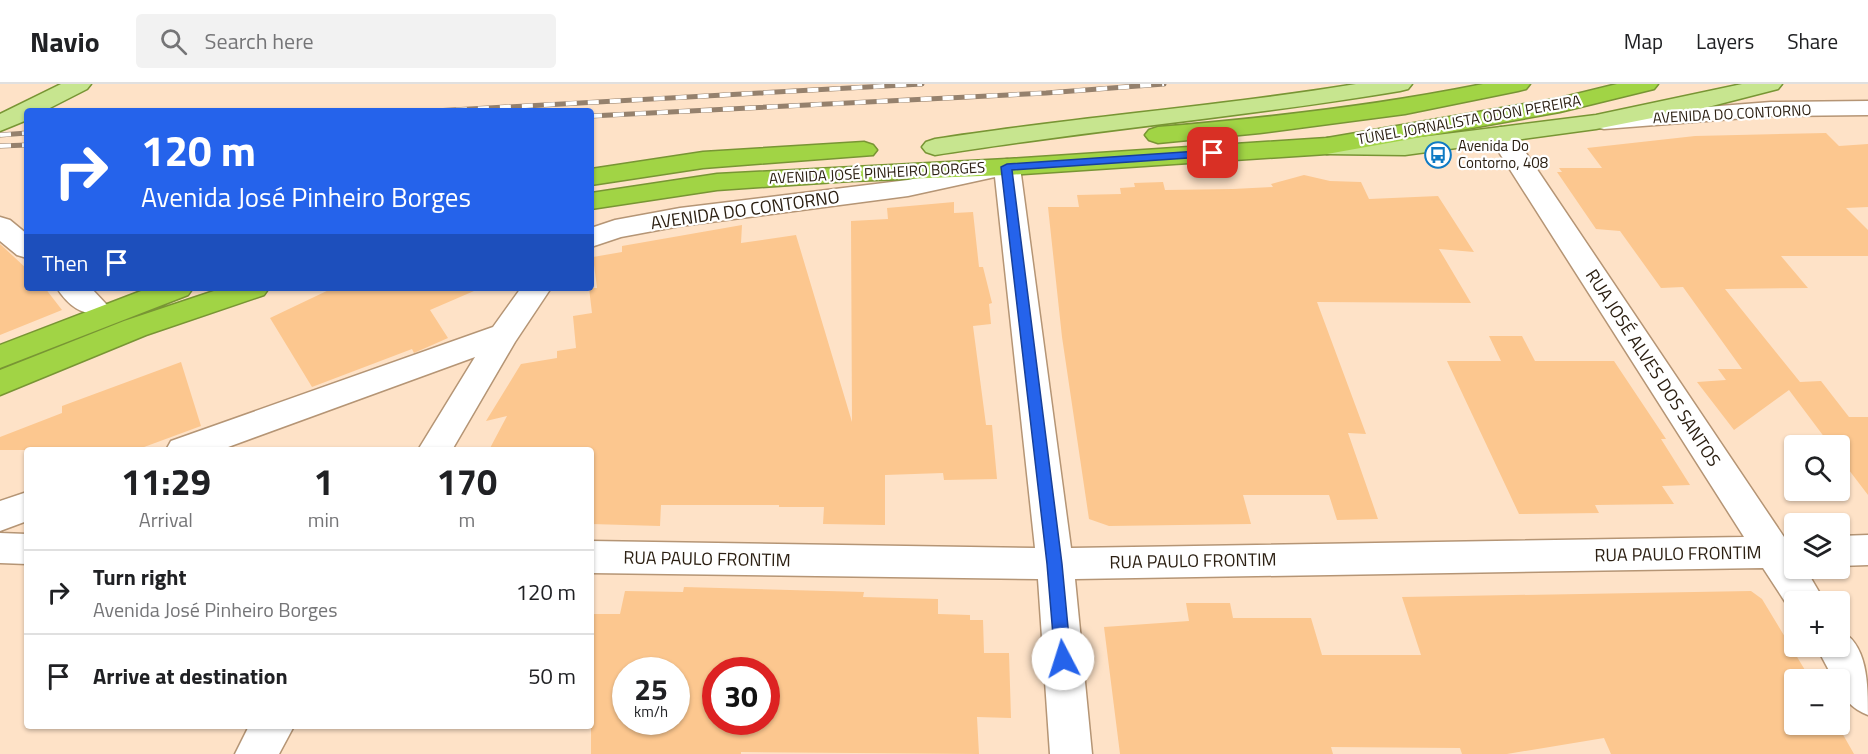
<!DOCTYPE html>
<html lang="en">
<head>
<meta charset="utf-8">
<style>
	body { margin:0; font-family:"Titillium Web",sans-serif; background:#f2f2f2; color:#202124; height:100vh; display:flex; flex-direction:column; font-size:22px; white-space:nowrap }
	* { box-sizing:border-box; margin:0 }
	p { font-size:20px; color:#757577 }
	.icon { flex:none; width:33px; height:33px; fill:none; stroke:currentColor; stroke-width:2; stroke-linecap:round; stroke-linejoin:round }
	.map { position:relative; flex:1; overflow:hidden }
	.details { position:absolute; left:24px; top:363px; width:570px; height:282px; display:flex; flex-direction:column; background:#fff; border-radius:6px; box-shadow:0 2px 4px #0004 }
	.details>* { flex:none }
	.guide { position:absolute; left:24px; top:24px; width:570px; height:183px; border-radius:6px; box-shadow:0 2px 4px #0004; background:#2563eb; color:#fff; overflow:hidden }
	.tools { position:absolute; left:1784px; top:351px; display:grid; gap:12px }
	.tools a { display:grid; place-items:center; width:66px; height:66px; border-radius:6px; background:#fff; box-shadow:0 2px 4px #0004; font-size:30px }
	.speed { position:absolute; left:612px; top:573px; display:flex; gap:12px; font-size:30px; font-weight:700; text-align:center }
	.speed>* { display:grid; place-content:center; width:78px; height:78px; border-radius:50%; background:#fff; box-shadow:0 2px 4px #0004; line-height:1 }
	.speed small { font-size:15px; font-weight:400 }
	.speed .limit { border:9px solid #d22; background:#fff; color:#111 }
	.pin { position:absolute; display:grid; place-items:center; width:51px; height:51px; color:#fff; margin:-26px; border-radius:12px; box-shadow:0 3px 9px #0006 }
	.me { position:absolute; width:66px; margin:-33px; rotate:355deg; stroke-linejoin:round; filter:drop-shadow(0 0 4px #0008) }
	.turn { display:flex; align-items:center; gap:21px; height:126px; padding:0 18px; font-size:27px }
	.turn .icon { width:78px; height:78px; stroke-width:2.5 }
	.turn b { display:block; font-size:42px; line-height:51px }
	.then { display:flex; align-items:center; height:57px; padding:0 18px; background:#0003; gap:12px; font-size:22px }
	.eta { display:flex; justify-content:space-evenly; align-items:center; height:102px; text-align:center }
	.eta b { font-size:36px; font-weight:700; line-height:42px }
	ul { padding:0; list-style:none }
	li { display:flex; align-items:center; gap:18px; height:84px; padding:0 18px; border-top:2px solid #e0e0e0 }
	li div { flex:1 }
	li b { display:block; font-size:22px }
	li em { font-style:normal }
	header { display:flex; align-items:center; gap:36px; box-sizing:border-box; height:84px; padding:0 30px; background:#fff; border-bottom:2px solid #e0e0e0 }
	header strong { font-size:28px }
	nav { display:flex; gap:33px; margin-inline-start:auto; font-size:21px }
	.search { width:420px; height:54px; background:#f2f2f2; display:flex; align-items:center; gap:15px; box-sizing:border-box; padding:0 21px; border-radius:6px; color:#757577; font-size:22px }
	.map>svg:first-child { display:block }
</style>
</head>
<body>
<header>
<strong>Navio</strong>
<div class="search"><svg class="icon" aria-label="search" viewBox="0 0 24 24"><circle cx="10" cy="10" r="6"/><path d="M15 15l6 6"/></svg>Search here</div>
<nav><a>Map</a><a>Layers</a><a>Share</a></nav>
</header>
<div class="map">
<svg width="1868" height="670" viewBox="0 0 1868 670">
	<rect width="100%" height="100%" fill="#fee2c7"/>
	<path fill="#fcc78f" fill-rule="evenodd" d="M 1826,49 L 1839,62 L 1868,60 L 1868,123 L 1846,124 L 1868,146 L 1868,172 L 1781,172 L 1808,204 L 1725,205 L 1800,298 L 1821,297 L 1849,333 L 1868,333 L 1868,411 L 1839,373 L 1839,362 L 1831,362 L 1789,306 L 1734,346 L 1697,298 L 1726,296 L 1718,285 L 1742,285 L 1683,203 L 1661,204 L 1620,147 L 1596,145 L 1557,88 L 1562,88 L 1559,84 L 1602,84 L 1587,64 L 1695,52 Z
		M 1304,91 L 1330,97 L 1361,98 L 1369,115 L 1438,112 L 1474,168 L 1439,165 L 1471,219 L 1317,218 L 1366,350 L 1348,349 L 1378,435 L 1337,436 L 1329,411 L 1243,411 L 1251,440 L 1109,442 L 1089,435 L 1062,253 L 1048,123 L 1079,123 L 1077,111 L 1121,110 L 1120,104 L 1135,103 L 1134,99 L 1163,98 L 1165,106 L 1233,105 L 1273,103 L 1271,100 Z
		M 954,118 L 954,129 L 973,128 L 979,183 L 983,183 L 992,219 L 989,220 L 991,240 L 973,242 L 986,341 L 992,341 L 997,395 L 944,396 L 943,389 L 885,391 L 885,441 L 823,440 L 824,423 L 779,423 L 779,421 L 661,421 L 660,442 L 591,440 L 591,366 L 489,366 L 507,332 L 486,337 L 521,280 L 557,274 L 557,267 L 576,264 L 573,232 L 592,229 L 589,204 L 597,204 L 593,173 L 622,168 L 622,162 L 742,141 L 741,159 L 796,151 L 852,338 L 851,137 L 888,135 L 887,124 Z
		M 0,160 L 27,185 L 27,204 L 45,204 L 62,226 L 0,251 Z
		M 333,204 L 481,204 L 430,226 L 448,254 L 414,269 L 412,265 L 312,303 L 270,234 Z
		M 1489,252 L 1522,252 L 1535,277 L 1614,277 L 1666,355 L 1661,355 L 1690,401 L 1662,402 L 1674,420 L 1595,421 L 1599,429 L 1519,430 L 1447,277 L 1501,277 Z
		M 181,278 L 201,342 L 136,366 L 0,366 L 0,353 L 62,329 L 62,322 Z
		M 684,503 L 864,508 L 863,513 L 938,515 L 938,530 L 970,531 L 970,536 L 983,536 L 984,569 L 1009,569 L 1011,634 L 977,633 L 979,670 L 741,668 L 741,670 L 591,670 L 591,530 L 620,530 L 625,507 L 683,508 ZM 626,586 L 676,586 L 676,638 L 626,638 ZM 716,586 L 766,586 L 766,638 L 716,638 Z
		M 1751,507 L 1762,515 L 1811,596 L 1794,596 L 1794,640 L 1837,640 L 1854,670 L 1611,670 L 1604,654 L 1507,670 L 1462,670 L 1460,664 L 1331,663 L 1333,670 L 1120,670 L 1104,543 L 1189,537 L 1186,519 L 1230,519 L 1233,534 L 1311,534 L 1322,571 L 1421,571 L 1402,513 Z"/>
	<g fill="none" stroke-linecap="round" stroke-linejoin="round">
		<g stroke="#b59575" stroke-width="3">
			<path id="minor" d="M 1868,17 L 1868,31 L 1771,32 L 1604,45 L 1595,43 L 1592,38 L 1595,33 L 1604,31 L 1771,18 Z
				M 1501,43 L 1510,46 L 1514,51 L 1784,453 L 1794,453 L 1794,484 L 1805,484 L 1825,518 L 1794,518 L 1793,530 L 1763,484 L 1075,495 L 1092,670 L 1050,670 L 1038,495 L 591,489 L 591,457 L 1035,464 L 995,93 L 908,112 L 680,142 L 621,153 L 591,163 L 591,144 L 615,136 L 680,124 L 908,96 L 1007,75 L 1016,77 L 1020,83 L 1071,464 L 1744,453 L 1488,51 L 1492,46 Z
				M 0,133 L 10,136 L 27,150 L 27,174 L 17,171 L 0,157 Z
				M 57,204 L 91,204 L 107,221 L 103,228 C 83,234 67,220 57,204 Z
				M 521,204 L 551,204 L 515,258 L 452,366 L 418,366 L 475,273 L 220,366 L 166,366 L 171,357 L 493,243 Z
				M 27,408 L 27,437 L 0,447 L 0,417 Z
				M 0,449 L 27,450 L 27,480 L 0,479 Z
				M 1868,451 L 1868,481 L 1839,482 L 1839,452 Z
				M 1839,546 C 1868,559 1868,601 1868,631 C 1853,625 1839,613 1839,596 L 1834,596 L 1816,562 L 1839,562 Z
				M 249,642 L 294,642 L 279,670 L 235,670 Z"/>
		</g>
		<g stroke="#789534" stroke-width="3">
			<path id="major" d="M 61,0 L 91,0 L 87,5 L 44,27 L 27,27 L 27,36 L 0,47 L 0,30 Z
				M 1356,0 L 1412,0 L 1408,5 L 1400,7 C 1246,33 1090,46 935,71 L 926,68 L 922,63 L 926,58 L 935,55 C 1075,33 1216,23 1356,0 Z
				M 1742,0 L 1782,0 L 1778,5 L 1708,23 L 1596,45 L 1405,71 L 1327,70 L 1318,67 L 1314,62 L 1318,57 L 1327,54 L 1405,55 L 1501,43 L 1596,31 Z"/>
		</g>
		<g stroke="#789534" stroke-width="3">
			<path id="highway" d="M 1483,0 L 1530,0 L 1526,5 L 1518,7 L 1405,30 L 1260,49 L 1158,59 L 1149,56 L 1145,51 L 1149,46 L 1158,43 C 1267,34 1375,22 1483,0 Z
				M 1617,0 L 1658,0 L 1654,5 L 1560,28 L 1327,70 L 1007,91 L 851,97 L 717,106 L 591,125 L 591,109 L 717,90 L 1007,75 L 1327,54 L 1560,14 Z
				M 864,58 L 873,61 L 877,66 L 873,71 L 703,84 L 591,101 L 591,85 L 703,68 Z
				M 149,204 L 193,204 L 188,211 L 0,284 L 0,261 Z
				M 223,204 L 269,204 L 264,211 L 146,251 L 0,311 L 0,286 L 124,237 Z"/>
		</g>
		<use href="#minor" fill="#fff" fill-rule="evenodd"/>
		<use href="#major" fill="#c7e58f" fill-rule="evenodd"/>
		<use href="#highway" fill="#a1d445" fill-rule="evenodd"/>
		<g stroke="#95816d" stroke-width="5">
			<path id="rail" d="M 434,27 L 922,0
				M 591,32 L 1046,9 L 1164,0
				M 0,51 L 27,49
				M 0,62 L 27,61"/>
		</g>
		<use href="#rail" stroke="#fff" stroke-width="4" stroke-dasharray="11" stroke-linecap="butt"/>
	</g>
	<path fill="#2563eb" stroke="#184099" stroke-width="1.5" d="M 1213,66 L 1217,67 L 1217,72 L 1012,86 L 1062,480 L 1071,575 L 1069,580 L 1063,582 L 1057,580 L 1055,575 L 1047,480 L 1001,83 L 1007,80 Z"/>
	<defs>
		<g id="bus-ring" transform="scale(1.35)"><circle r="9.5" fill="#fff" stroke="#0e7ac4" stroke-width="1.5"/><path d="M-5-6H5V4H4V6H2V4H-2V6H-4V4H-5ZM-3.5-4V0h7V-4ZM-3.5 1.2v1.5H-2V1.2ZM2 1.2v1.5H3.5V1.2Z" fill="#0e7ac4"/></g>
	</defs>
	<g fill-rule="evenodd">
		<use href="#bus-ring" x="1438" y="71"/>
	</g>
	<g text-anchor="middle" stroke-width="4.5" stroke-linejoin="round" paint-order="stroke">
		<g font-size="15" fill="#2c2013" stroke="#fff">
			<text transform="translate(1732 30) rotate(-3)" y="5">AVENIDA DO CONTORNO</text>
			<text transform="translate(1469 36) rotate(-10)" y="5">TÚNEL JORNALISTA ODON PEREIRA</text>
			<text transform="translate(877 89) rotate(-3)" y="5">AVENIDA JOSÉ PINHEIRO BORGES</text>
		</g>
		<g font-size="15" fill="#2c2013" stroke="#fff" text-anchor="start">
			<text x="1458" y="67">Avenida Do<tspan x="1458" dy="17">Contorno, 408</tspan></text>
		</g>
		<g font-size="18" fill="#2c2013" stroke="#fff">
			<text transform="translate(745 126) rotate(-8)" y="6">AVENIDA DO CONTORNO</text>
			<text transform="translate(1653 284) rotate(57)" y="6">RUA JOSÉ ALVES DOS SANTOS</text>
			<text transform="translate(1678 470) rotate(-1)" y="6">RUA PAULO FRONTIM</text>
			<text transform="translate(707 475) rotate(1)" y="6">RUA PAULO FRONTIM</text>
			<text transform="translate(1193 477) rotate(-1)" y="6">RUA PAULO FRONTIM</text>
		</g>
	</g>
</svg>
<div class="tools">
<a><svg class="icon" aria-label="search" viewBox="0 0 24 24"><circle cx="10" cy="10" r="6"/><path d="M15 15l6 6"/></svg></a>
<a><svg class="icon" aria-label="layers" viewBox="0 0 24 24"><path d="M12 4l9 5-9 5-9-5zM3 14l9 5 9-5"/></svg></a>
<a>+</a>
<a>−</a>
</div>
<div class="speed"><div>25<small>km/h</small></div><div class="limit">30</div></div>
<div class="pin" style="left:1213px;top:69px;background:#d93025"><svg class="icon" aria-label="arrive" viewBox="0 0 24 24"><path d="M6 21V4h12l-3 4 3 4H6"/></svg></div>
<svg class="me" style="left:1063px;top:575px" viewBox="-20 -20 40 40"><circle r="19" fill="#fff"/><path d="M0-13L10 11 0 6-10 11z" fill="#2563eb"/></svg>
<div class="guide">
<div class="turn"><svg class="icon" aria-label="right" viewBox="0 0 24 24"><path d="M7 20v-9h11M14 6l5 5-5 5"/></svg><div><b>120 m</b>Avenida José Pinheiro Borges</div></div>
<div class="then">Then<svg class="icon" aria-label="arrive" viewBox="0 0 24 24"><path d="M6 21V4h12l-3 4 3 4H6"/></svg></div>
</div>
<section class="details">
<div class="eta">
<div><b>11:29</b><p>Arrival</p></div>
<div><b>1</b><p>min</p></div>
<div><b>170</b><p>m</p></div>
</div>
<ul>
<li><svg class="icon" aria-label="right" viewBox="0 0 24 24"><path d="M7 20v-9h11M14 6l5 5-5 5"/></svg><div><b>Turn right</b><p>Avenida José Pinheiro Borges</p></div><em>120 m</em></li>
<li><svg class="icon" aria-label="arrive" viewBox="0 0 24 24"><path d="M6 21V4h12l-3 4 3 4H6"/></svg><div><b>Arrive at destination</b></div><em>50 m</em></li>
</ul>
</section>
</div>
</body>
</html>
